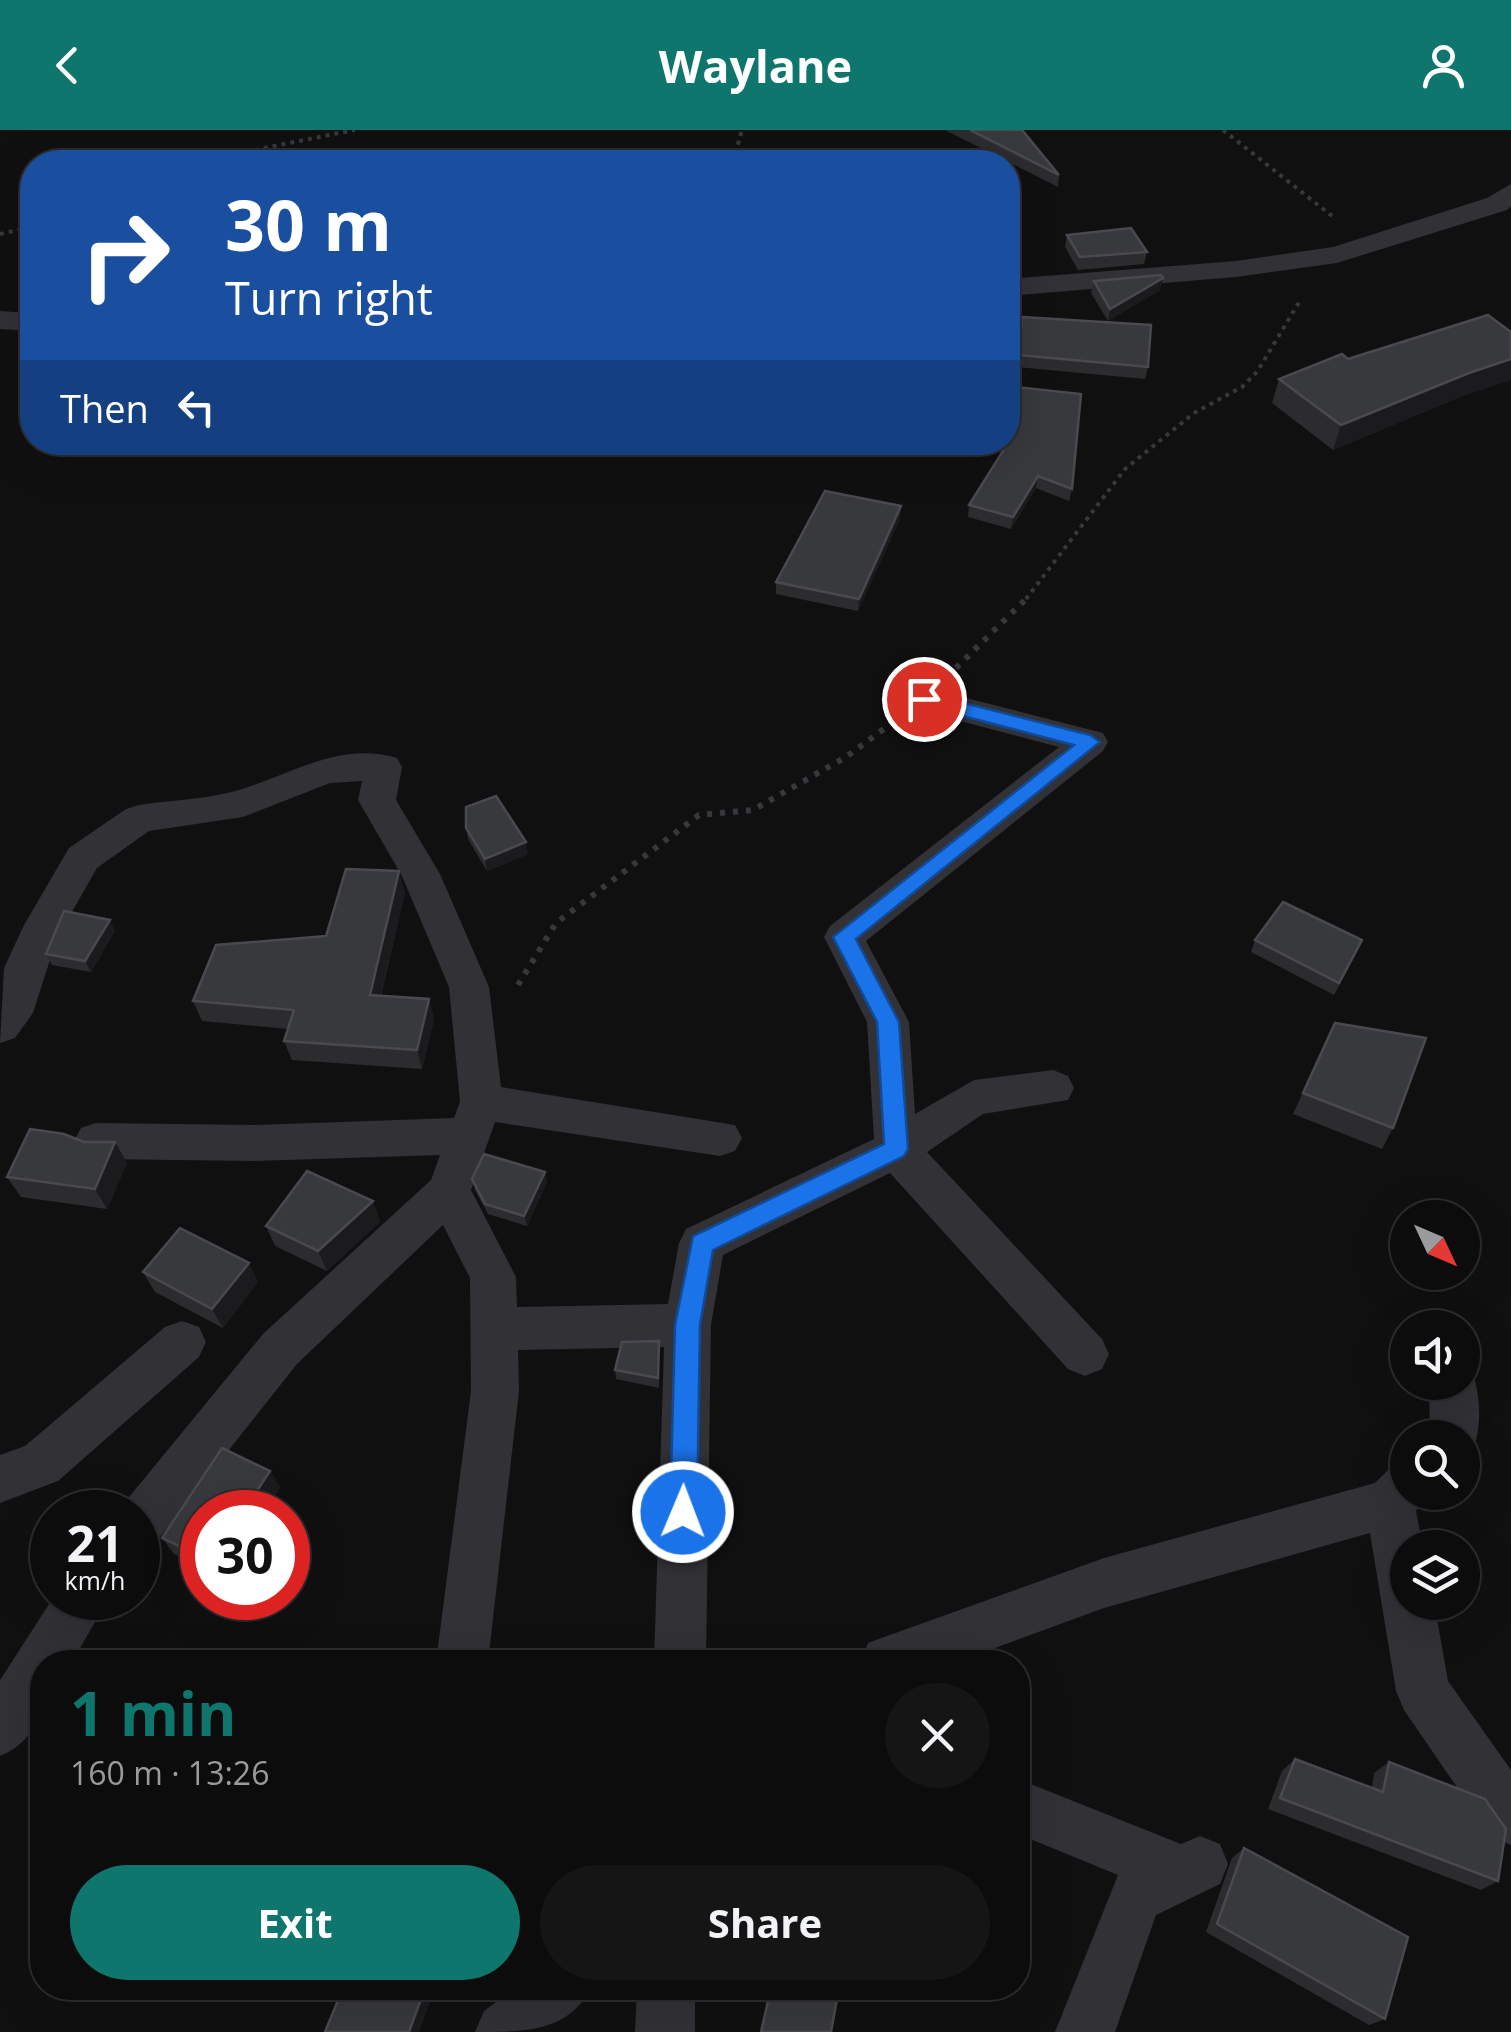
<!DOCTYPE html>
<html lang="en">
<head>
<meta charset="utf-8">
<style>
	body { margin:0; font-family:"Open Sans",sans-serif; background:#151516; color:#f1f3f6; height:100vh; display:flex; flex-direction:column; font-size:38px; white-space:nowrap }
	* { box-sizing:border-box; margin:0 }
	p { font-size:32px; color:#9a9b9d }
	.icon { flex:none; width:55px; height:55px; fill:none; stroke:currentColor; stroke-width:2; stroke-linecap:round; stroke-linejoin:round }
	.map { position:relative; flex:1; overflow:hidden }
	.panel { position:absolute; left:30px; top:1520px; width:1000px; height:350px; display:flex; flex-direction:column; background:#0c0c0d; border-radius:40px; box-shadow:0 10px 40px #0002,0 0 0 2px #2c2c2e }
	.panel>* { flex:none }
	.top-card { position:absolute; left:20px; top:20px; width:1000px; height:305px; border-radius:40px; box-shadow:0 10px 40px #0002,0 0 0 2px #2c2c2e; background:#1a4fa0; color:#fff; overflow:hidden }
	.needle { width:65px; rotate:134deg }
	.buttons { position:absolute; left:1390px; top:1070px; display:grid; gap:20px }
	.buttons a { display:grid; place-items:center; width:90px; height:90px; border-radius:50%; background:#0c0c0d; box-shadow:0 10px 40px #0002,0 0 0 2px #2c2c2e; font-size:50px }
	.speed { position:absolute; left:30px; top:1360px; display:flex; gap:20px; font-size:50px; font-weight:700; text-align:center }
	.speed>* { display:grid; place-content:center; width:130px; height:130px; border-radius:50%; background:#0c0c0d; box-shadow:0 10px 40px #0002,0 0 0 2px #2c2c2e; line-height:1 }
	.speed small { font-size:25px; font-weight:400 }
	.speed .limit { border:15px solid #d22; background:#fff; color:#111 }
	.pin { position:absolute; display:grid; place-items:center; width:85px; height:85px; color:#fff; margin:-42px; border:5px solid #fff; border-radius:50%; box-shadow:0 2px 10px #0007 }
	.me { position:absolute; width:110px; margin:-55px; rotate:1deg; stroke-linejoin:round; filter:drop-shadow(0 0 8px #0008) }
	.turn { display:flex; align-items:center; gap:35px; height:210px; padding:0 40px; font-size:45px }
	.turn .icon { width:130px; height:130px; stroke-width:2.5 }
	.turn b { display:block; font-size:70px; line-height:85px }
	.then { display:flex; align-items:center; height:95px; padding:0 40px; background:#0003; gap:20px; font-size:38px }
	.round { display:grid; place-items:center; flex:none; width:105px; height:105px; border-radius:52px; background:#151516 }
	.overview { display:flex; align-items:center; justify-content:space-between; height:170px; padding:0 40px }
	h1 { font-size:60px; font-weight:700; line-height:75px; color:#0f766e }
	.action { display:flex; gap:20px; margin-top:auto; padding:20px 40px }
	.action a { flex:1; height:115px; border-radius:60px; background:#0f766e; color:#fff; font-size:40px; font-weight:700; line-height:115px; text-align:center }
	.action a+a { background:#151516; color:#f1f3f6 }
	header { display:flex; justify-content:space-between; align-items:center; height:130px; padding:0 40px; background:#0f766e; color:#fff; font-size:45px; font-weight:700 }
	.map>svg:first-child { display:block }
</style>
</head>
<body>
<header><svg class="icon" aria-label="back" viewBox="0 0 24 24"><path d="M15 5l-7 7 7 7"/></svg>Waylane<svg class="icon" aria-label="person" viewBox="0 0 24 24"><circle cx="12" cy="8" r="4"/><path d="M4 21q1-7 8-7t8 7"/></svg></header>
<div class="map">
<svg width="1511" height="1902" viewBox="0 0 1511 1902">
	<rect width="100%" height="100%" fill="#101011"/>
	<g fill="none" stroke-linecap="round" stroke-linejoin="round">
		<path stroke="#37373d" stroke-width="4" stroke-dasharray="4 5" stroke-linecap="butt" d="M 1223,0 L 1332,86
			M 221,32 L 259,19 L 355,0
			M 733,32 L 742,0
			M 0,104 L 32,97
			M 1026,469 L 1125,339 L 1194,283 L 1242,257 L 1257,242 L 1301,169"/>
		<path stroke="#37373d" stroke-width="6" stroke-dasharray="5 8" stroke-linecap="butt" d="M 956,538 L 1028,467
			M 518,855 L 556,793 L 699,685 L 753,680 L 846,627 L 889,595"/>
		<path fill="#313136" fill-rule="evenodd" d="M 1511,54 L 1511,76 L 1507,80 L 1337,133 L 1236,147 L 1008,166 L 1008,149 L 1236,131 L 1333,117 L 1487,68 Z
			M 0,181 L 32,183 L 32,201 L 0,199 Z
			M 924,557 L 1103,603 L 1108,612 L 1103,621 L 866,811 L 909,892 L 915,984 L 974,950 L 1053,940 L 1068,946 L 1074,958 L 1068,970 L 983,984 L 927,1022 L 1102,1209 L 1109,1224 L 1102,1239 L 1085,1246 L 1068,1239 L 890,1043 L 723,1125 L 711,1195 L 706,1532 L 654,1532 L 664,1217 L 518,1220 L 519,1261 L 488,1532 L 436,1532 L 471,1261 L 470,1148 L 443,1095 L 297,1234 L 156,1412 L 138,1419 L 138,1382 L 118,1382 L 120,1378 L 263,1204 L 431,1050 L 440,1025 L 255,1031 L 96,1029 L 81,1024 L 74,1011 L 81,998 L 96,993 L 255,995 L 454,988 L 460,972 L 449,857 L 402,746 L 358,670 L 362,651 L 330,653 L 243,687 L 149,701 L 97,738 L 57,808 L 33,883 L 15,908 L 0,913 L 4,838 L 24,795 L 69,718 L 126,679 L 139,675 C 172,670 208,669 239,660 C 292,644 340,611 397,628 L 402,637 L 396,670 L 440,744 L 489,857 L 501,957 L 735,995 L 742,1008 L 735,1021 L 720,1026 L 495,992 L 471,1060 L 516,1147 L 517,1177 L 668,1174 L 679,1113 L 686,1099 L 874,1009 L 867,892 L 824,807 L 830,796 L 1059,617 L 911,578 L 906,569 L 911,560 Z
			M 182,1191 L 199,1197 L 206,1212 L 199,1227 L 58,1351 L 0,1373 L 0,1325 L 25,1316 L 165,1197 Z
			M 1462,1234 L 1470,1236 C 1481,1262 1483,1299 1471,1324 L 1462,1328 L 1462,1308 L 1430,1308 L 1429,1252 L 1462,1252 Z
			M 1408,1331 L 1408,1362 L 1430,1362 L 1416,1381 L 1423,1418 L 1408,1418 L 1408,1472 L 1434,1472 L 1448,1551 L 1511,1640 L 1511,1715 L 1491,1707 L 1404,1580 L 1396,1561 L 1370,1403 L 1104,1478 L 957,1532 L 861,1532 L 868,1513 L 887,1506 L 1104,1428 L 1375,1353 L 1390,1338 Z
			M 53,1468 L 109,1468 L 72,1532 L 42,1532 C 42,1573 43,1608 0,1626 L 0,1550 Z
			M 1018,1649 L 1181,1714 L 1200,1706 L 1220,1714 L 1228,1734 L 1220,1754 L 1156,1785 L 1115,1902 L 1055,1902 L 1118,1745 L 1018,1704 Z
			M 515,1858 L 591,1858 C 568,1902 526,1902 475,1902 L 484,1881 Z
			M 637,1858 L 695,1858 L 695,1902 L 635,1902 Z"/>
	</g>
	<path fill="#2c2c2f" d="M 945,0 L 1022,0 L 1059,45 L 1058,57 Z
		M 1067,105 L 1147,122 L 1144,134 L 1078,140 L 1065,117 Z
		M 1094,151 L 1160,160 L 1108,191 L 1091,163 Z
		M 1022,187 L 1148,237 L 1145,249 L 1017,237 Z
		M 1348,229 L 1460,267 L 1333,320 L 1272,273 L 1279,249 Z
		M 892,312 L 903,312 L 902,318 L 892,317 Z
		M 1003,321 L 1072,359 L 1069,371 L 1036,358 L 1011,399 L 968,387 L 969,375 Z
		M 900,389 L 858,481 L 776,464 L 776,452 Z
		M 466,698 L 528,724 L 487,741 L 468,709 Z
		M 405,762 L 381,866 L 429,869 L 434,889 L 422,939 L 292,930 L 284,911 L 288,899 L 202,891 L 193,871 L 326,806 Z
		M 115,801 L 91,842 L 52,835 L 46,824 Z
		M 1255,810 L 1357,822 L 1334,865 L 1251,822 Z
		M 1335,893 L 1393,998 L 1382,1019 L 1293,984 Z
		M 127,1033 L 107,1079 L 21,1067 L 7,1047 Z
		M 545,1042 L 547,1052 L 527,1096 L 488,1084 L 475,1060 L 472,1049 Z
		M 373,1071 L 380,1092 L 327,1141 L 275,1116 L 266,1096 Z
		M 143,1142 L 258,1152 L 223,1198 L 155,1162 Z
		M 659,1211 L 659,1258 L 616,1249 L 615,1240 Z
		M 222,1318 L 270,1341 L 280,1357 L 264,1382 L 202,1382 L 202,1436 L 174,1424 L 162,1408 Z
		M 1295,1629 L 1372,1658 L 1374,1643 L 1389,1632 L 1498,1751 L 1481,1760 L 1268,1679 L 1282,1641 Z
		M 1244,1718 L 1385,1889 L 1369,1895 L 1206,1802 L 1232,1728 Z"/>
	<path fill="#1b1b1d" d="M 1163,148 L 1160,160 L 1108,191 L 1110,179 Z
		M 1511,229 L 1511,250 L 1460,267 L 1333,320 L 1341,295 L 1469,243 Z
		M 1038,346 L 1036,358 L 1011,399 L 1013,387 Z
		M 901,376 L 900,389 L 858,481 L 859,469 Z
		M 526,712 L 528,724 L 487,741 L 485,729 Z
		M 399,741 L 405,762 L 376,885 L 370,865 Z
		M 110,790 L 115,801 L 91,842 L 85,831 Z
		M 429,869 L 434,889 L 422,939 L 417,920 Z
		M 115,1012 L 127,1033 L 107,1079 L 95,1059 Z
		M 545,1042 L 547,1052 L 527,1096 L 524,1086 Z
		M 373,1071 L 380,1092 L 327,1141 L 318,1121 Z
		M 249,1133 L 258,1152 L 223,1198 L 212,1179 Z
		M 270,1341 L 280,1357 L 264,1382 L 243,1382 Z
		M 425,1858 L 435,1858 L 419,1902 L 409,1902 Z"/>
	<path fill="#38393d" stroke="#49494f" stroke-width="2.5" d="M 970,0 L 1022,0 L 1059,45 Z
		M 1131,98 L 1147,122 L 1080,127 L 1067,105 Z
		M 1161,145 L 1163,148 L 1110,179 L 1094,151 Z
		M 1488,185 L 1511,202 L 1511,229 L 1469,243 L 1341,295 L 1279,249 L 1342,224 L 1348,229 Z
		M 1022,187 L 1151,195 L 1148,237 L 1019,225 Z
		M 1016,257 L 1081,264 L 1072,359 L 1038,346 L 1013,387 L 969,375 L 1003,321 L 1005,312 L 1008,312 L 1008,299 Z
		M 825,361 L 901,376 L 859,469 L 776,452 Z
		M 496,666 L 526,712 L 485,729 L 466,698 L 466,677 Z
		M 346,739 L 399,741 L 370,865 L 429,869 L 417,920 L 284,911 L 294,880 L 193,871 L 216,815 L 326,806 Z
		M 1283,772 L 1362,810 L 1339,853 L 1255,810 Z
		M 64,781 L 110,790 L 85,831 L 46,824 Z
		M 1335,893 L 1426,908 L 1393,998 L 1303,963 Z
		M 30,999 L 64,1004 L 84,1012 L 115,1012 L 95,1059 L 7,1047 Z
		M 484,1024 L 545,1042 L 524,1086 L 485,1074 L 472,1049 Z
		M 307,1041 L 373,1071 L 318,1121 L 266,1096 Z
		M 180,1098 L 249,1133 L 212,1179 L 143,1142 Z
		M 659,1211 L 658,1248 L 615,1240 L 622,1212 Z
		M 222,1318 L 270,1341 L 243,1382 L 202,1382 L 202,1427 L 162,1408 Z
		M 1295,1629 L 1383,1662 L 1389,1632 L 1485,1669 L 1506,1699 L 1498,1751 L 1280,1668 Z
		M 1244,1718 L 1408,1807 L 1385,1889 L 1217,1794 Z
		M 343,1858 L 425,1858 L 409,1902 L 325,1902 Z
		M 771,1858 L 839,1858 L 831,1902 L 761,1902 Z"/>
	<path fill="#1a73e8" stroke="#114b97" stroke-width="2.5" d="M 924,563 L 1090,605 L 1100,612 L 856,809 L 899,892 L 908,1019 L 904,1026 L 713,1120 L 700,1195 L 697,1382 L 693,1391 L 683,1395 L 674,1391 L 670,1382 L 675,1195 L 693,1106 L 884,1014 L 877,892 L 833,807 L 1074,615 L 917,574 L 914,569 Z"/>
</svg>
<div class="buttons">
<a><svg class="needle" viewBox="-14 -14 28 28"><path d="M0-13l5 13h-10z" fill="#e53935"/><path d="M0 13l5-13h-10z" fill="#9a9b9d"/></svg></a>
<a><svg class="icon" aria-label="sound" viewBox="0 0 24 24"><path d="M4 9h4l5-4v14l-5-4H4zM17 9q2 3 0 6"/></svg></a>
<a><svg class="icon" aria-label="search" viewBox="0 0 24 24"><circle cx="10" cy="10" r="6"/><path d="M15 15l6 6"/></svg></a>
<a><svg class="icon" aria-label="layers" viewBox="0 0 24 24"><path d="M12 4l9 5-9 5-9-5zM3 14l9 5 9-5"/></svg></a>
</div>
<div class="speed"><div>21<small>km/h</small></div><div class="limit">30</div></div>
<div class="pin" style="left:924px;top:569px;background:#d93025"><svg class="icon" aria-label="arrive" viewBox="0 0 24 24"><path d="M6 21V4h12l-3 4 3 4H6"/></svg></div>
<svg class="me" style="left:683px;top:1382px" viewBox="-20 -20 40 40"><circle r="17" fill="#1a73e8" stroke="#fff" stroke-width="3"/><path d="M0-11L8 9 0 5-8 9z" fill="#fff"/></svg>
<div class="top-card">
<div class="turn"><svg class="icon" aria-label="right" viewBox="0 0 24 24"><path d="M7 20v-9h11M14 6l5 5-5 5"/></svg><div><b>30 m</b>Turn right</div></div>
<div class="then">Then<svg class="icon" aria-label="left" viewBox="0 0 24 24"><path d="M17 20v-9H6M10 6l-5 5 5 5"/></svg></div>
</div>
<section class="panel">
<div class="overview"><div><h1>1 min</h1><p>160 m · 13:26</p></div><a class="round"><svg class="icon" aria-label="close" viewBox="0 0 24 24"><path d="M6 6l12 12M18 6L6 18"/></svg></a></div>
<div class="action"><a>Exit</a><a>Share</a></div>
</section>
</div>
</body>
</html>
